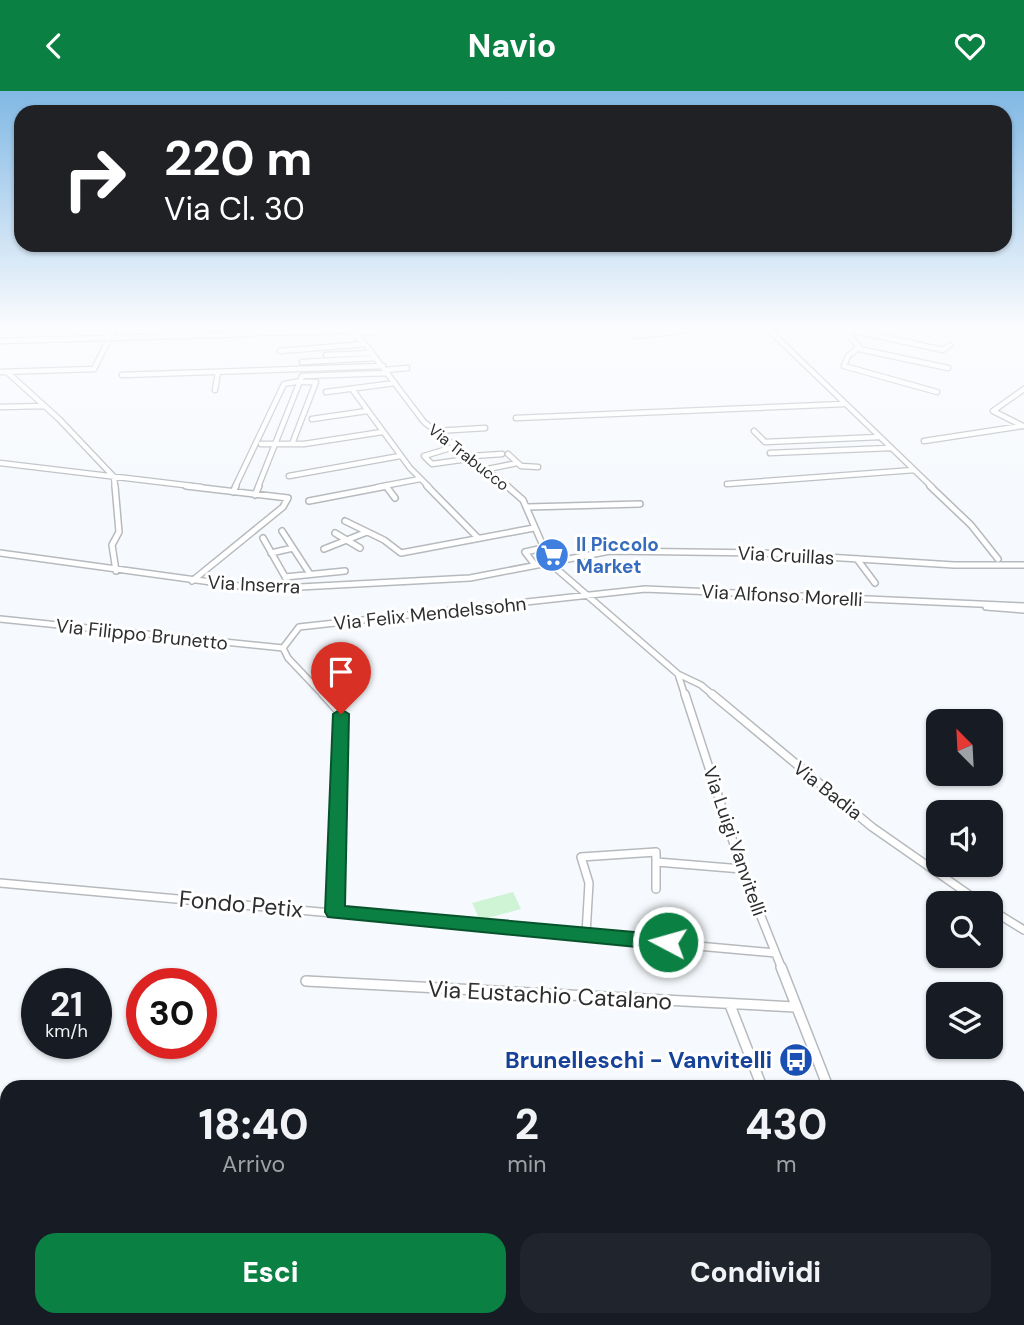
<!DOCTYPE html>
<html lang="it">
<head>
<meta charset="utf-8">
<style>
	body { margin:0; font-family:"DM Sans",sans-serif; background:#20242c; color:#f1f3f6; height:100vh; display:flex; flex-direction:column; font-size:26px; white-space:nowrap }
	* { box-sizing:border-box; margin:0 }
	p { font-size:23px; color:#9ea1a6 }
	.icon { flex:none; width:38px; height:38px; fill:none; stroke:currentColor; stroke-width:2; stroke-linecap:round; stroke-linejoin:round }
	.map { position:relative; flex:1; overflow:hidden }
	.panel { position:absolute; left:0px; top:989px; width:1026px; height:247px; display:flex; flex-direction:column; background:#171b24; border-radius:21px 21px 0 0; box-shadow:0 2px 5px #0004 }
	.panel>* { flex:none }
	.banner { position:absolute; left:14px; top:14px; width:998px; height:147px; border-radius:21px; box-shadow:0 2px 5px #0004; background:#202124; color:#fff; overflow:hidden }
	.needle { width:46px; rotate:336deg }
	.controls { position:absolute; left:926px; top:618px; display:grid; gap:14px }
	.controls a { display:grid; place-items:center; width:77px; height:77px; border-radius:14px; background:#171b24; box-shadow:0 2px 5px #0004; font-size:35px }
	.speed { position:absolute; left:21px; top:877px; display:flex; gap:14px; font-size:35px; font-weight:700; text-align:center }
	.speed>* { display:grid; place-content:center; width:91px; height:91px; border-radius:50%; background:#171b24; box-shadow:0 2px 5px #0004; line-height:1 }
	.speed small { font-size:18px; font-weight:400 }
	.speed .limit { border:10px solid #d22; background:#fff; color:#111 }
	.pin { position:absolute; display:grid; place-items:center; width:60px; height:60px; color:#fff; margin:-72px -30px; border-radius:50% 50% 50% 0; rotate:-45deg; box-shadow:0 0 7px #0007 }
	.pin .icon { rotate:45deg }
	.me { position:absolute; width:77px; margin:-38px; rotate:276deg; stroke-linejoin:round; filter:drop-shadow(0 0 5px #0008) }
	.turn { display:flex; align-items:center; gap:24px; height:147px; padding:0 35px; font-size:32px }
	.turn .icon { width:91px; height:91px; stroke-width:2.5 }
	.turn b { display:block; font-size:49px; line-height:60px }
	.eta { display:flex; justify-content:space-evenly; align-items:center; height:119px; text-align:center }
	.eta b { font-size:42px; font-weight:800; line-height:49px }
	.primary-button { display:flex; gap:14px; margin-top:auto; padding:14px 35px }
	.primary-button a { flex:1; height:80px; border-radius:21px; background:#0b8043; color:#fff; font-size:28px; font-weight:800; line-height:80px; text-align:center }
	.primary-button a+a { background:#20242c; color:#f1f3f6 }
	header { display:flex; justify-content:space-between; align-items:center; height:91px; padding:0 35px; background:#0b8043; color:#fff; font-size:32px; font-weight:800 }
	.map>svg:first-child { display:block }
</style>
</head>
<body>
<header><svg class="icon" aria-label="back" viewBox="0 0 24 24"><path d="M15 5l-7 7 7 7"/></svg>Navio<svg class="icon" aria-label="heart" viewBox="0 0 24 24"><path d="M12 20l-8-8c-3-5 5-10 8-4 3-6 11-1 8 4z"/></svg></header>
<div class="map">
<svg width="1024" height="1234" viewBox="0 0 1024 1234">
	<rect width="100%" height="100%" fill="#f6f9fd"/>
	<path fill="#cef4d5" d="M 513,801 L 521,818 L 480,829 L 472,812 Z"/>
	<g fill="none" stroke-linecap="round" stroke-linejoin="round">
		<g stroke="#b7babd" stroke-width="7">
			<path id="minor-far3" d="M 346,236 L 365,253 L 424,331 L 509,396
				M 766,236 L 932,396
				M 842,236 L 859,256 L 848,265 L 844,275 L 937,301
				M 846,238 L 943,259 L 950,254
				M 352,241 L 374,241
				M 259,242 L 351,240
				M 636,245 L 716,236
				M 0,250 L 251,243 L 271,236
				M 859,258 L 948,277
				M 280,260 L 365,253
				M 326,264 L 372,262
				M 302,271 L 376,267
				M 385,279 L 407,277
				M 0,281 L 94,278 L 115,236
				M 7,281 L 59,328 L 114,386 L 115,396
				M 122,284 L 383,275
				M 352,298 L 410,377 L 429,396
				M 215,299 L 218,281
				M 326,301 L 395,292
				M 0,316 L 44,315
				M 516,327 L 844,313
				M 312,328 L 367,320
				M 1023,335 L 993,320 L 1024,298
				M 436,340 L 485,337
				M 754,340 L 765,351 L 879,346
				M 924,350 L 1022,335
				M 261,353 L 304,353 L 382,341
				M 292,353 L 316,291 L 301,291
				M 457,355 L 424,365 L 432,373 L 475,367
				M 770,362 L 890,357
				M 508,363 L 521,375 L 538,376
				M 472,365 L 502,363
				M 0,372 L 201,396
				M 488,378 L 517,372
				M 289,385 L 400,365
				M 727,393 L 914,379
				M 235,396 L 284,293 L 301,290
				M 258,396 L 302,285 L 388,282
				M 378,396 L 420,388"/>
		</g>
		<g stroke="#b7babd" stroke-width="8">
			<path id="minor-far2" d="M 115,395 L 119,441 L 112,454 L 116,480
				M 186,395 L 288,407 L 283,416 L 192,490
				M 386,395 L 395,407
				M 427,395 L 478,447
				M 507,395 L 523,409 L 551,473 L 678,583 L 701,594 L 714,605
				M 930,395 L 971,434 L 998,468
				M 233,401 L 236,395
				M 255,404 L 259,395
				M 309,410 L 387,395
				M 528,416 L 640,413
				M 345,430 L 384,449 L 401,462 L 534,437
				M 282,440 L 310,483
				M 335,442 L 360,457
				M 263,447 L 292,498
				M 324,458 L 367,441
				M 0,462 L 262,498 L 470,487 L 610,460 L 763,462 L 954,474 L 1024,474
				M 271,462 L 293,457
				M 857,468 L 875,492
				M 535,474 L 525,461 L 543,457
				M 285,486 L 345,480
				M 986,516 L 1024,519
				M 0,528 L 283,557
				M 283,557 L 299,536 L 645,498 L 1024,515
				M 283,557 L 288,567 L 324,605
				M 678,583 L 685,605"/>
		</g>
		<g stroke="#b7babd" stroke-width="10">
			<path id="minor-far1" d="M 323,603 L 341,623 L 335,821
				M 685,603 L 742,778 L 782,878
				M 712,603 L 872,736 L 981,812
				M 657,771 L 742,778
				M 0,792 L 775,862
				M 990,818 L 1024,839
				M 586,843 L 589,792 L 581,766 L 656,761 L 656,798"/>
		</g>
		<g stroke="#b7babd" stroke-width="12">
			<path id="minor" d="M 781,876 L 828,996
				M 306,890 L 795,916
				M 730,914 L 762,996
				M 0,1037 L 7,1037
				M 1018,1167 L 1024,1163
				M 903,1228 L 906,1234
				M 938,1228 L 940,1234"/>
		</g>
		<use href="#minor-far3" stroke="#fff" stroke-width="4.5"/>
		<use href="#minor-far2" stroke="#fff" stroke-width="5"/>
		<use href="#minor-far1" stroke="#fff" stroke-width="7"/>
		<use href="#minor" stroke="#fff" stroke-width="9"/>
	</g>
	<linearGradient id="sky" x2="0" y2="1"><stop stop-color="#81b8e4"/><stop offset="0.58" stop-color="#fbfcfe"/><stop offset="1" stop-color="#fbfcfe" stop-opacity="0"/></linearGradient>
	<rect width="1024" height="408" fill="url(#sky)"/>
	<path fill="#0b8043" stroke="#07532c" stroke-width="2" d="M 341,618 L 349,623 L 345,815 L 668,844 L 675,846 L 678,851 L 675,857 L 668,859 L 328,826 L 325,821 L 333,623 Z"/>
	<defs>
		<g id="supermarket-disc" transform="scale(1.75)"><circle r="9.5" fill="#3f7fe0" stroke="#fff"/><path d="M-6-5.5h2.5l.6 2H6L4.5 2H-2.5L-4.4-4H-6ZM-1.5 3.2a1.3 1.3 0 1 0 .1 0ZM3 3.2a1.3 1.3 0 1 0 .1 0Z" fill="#fff"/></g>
		<g id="bus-disc" transform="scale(1.75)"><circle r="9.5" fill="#1a4fb4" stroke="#fff"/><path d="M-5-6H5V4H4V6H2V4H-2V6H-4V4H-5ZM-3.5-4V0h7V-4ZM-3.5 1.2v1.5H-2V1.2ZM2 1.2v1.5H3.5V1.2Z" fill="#fff"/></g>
	</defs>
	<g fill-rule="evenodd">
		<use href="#supermarket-disc" x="552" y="464"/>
		<use href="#bus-disc" x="796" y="969"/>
	</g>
	<g text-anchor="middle" stroke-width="6" stroke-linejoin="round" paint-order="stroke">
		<g font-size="16" fill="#2d2e2f" stroke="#fff">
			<text transform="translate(469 366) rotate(38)" y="6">Via Trabucco</text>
		</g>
		<g font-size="19" font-weight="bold" fill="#366cbe" stroke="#fff" text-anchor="start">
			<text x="576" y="460">Il Piccolo<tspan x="576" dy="22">Market</tspan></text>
		</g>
		<g font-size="19" fill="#2d2e2f" stroke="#fff">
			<text transform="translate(786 464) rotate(3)" y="7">Via Cruillas</text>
			<text transform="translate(254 493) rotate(3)" y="7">Via Inserra</text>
			<text transform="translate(782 504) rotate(3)" y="7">Via Alfonso Morelli</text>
			<text transform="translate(430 522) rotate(-6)" y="7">Via Felix Mendelssohn</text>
			<text transform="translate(142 543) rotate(6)" y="7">Via Filippo Brunetto</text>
			<text transform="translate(828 699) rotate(38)" y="7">Via Badia</text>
			<text transform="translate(735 750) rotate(71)" y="7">Via Luigi Vanvitelli</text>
		</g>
		<g font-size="23" fill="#2d2e2f" stroke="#fff">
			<text transform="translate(241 813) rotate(5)" y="8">Fondo Petix</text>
			<text transform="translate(550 904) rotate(3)" y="8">Via Eustachio Catalano</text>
		</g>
		<g font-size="23" font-weight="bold" fill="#164399" stroke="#fff" text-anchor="end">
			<text x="772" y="977">Brunelleschi - Vanvitelli</text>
		</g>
	</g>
</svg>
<div class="controls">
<a><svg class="needle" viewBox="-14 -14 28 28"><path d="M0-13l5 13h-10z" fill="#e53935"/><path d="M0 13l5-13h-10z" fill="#9ea1a6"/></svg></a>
<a><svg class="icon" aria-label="sound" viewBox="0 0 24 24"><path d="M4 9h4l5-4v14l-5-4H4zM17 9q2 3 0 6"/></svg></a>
<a><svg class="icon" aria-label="search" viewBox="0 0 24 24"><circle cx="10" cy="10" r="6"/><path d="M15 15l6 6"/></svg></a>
<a><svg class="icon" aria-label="layers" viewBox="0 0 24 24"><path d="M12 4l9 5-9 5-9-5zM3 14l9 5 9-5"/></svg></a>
</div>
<div class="speed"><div>21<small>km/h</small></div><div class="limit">30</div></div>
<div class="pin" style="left:341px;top:623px;background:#d93025"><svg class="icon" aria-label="arrive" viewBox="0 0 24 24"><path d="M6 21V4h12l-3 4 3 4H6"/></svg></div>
<svg class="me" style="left:668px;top:851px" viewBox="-20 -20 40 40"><circle r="17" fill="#0b8043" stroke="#fff" stroke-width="3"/><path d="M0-11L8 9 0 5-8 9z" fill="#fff"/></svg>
<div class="banner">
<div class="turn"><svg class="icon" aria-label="right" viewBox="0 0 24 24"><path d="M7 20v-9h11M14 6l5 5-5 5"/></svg><div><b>220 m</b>Via Cl. 30</div></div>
</div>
<section class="panel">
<div class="eta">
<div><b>18:40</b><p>Arrivo</p></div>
<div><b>2</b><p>min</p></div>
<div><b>430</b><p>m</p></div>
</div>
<div class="primary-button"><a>Esci</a><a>Condividi</a></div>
</section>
</div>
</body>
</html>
